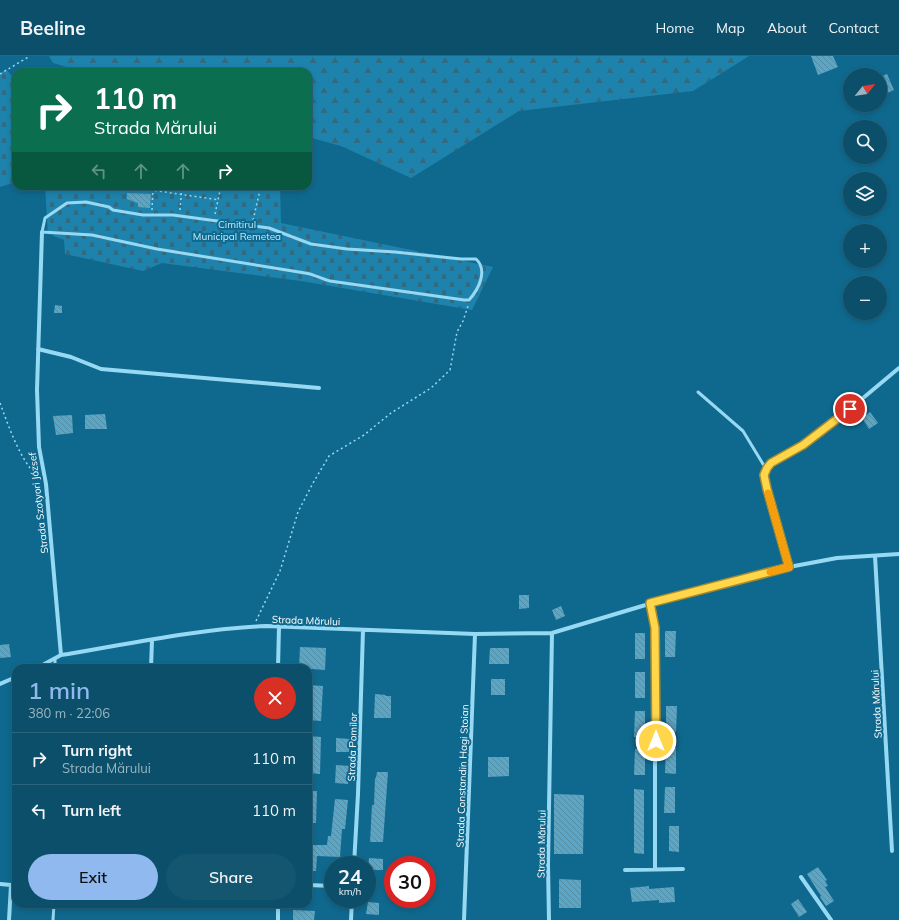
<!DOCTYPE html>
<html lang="en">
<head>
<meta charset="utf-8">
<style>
	body { margin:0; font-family:Mulish,sans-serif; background:#145670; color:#f1f3f6; height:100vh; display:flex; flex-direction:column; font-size:15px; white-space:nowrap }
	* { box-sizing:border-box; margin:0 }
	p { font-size:13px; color:#9ab5c1 }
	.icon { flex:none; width:22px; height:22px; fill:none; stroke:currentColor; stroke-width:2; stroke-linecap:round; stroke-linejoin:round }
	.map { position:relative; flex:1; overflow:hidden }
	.sheet { position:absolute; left:12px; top:608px; width:300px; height:244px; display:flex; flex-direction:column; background:#0b4f6a; border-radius:12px; box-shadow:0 2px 6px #0003,0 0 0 1px #2b667e }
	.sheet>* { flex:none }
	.guide { position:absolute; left:12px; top:12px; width:300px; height:122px; border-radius:12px; box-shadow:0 2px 6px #0003,0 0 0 1px #2b667e; background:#0b6e4f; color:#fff; overflow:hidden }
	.needle { width:26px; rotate:60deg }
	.controls { position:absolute; left:843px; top:12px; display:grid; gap:8px }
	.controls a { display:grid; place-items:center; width:44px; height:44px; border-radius:50%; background:#0b4f6a; box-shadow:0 2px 6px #0003,0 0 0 1px #2b667e; font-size:20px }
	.speed { position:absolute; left:324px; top:800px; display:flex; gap:8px; font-size:20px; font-weight:700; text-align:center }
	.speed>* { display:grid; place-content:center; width:52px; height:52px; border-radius:50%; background:#0b4f6a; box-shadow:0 2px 6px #0003,0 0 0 1px #2b667e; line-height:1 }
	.speed small { font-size:10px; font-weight:400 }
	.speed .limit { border:6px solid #d22; background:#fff; color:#111 }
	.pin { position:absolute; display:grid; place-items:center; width:34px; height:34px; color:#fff; margin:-17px; border:2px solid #fff; border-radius:50%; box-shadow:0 1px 4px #0007 }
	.me { position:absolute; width:44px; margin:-22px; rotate:0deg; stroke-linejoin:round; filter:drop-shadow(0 0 3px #0008) }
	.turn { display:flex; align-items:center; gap:14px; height:84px; padding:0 16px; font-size:18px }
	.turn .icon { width:52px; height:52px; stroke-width:2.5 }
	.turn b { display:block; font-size:28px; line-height:34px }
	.lanes { display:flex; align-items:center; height:38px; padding:0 16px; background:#0003; justify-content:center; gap:20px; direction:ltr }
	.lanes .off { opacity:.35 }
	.round { display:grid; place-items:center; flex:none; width:42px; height:42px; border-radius:21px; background:#145670 }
	.headline { display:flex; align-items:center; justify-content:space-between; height:68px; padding:0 16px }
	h1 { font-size:24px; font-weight:600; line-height:30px; color:#90b9f0 }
	.cta { display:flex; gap:8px; margin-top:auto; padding:8px 16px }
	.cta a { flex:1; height:46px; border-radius:24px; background:#90b9f0; color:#111; font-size:16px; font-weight:600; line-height:46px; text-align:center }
	.cta a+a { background:#145670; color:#f1f3f6 }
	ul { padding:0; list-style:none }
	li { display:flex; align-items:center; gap:12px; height:52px; padding:0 16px; border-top:1px solid #2b667e }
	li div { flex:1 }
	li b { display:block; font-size:15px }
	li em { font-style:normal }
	header { display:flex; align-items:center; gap:24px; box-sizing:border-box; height:56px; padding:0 20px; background:#0b4f6a; border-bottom:1px solid #2b667e }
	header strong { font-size:19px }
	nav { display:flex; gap:22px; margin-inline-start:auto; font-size:14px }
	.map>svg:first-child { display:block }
</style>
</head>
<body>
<header>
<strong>Beeline</strong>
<nav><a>Home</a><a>Map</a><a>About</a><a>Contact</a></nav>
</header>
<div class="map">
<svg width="899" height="864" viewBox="0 0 899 864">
	<defs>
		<pattern id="forest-firs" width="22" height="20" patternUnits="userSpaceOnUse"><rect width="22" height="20" fill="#1d83ac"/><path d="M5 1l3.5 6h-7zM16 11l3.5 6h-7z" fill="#326a81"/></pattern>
		<pattern id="cemetery-stones" width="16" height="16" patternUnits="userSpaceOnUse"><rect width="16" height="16" fill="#1d83ac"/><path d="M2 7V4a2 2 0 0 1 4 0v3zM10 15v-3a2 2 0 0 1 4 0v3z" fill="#326a81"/></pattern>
		<pattern id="building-back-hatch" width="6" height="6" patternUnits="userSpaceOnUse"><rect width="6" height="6" fill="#5ca6c5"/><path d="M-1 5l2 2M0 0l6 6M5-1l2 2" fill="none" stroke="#578ba1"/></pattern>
	</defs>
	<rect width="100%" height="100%" fill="#0f698e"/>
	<path fill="url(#forest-firs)" d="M 49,0 L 749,0 L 693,35 L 519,55 L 411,122 L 341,90 L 308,81 L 308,16 L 83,16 L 53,7 Z"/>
	<path fill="url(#cemetery-stones)" d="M 6,13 L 16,25 L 16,126 L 0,131 L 0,18 Z
		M 45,130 L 280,130 L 281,167 L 493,211 L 472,254 L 301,225 L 162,207 L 143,215 L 65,198 L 64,184 L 48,178 Z"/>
	<path fill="url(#building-back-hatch)" d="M 811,0 L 833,0 L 838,11 L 818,19 Z
		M 887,18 L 894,34 L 883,39 L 880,33 L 880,21 Z
		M 127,137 L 151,138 L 150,152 L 138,151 L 138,147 L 127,143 Z
		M 55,249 L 62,250 L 62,257 L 54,257 Z
		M 870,356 L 878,367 L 869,373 L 862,362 Z
		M 105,358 L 107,373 L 85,373 L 85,359 Z
		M 72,359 L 73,377 L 56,379 L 53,360 Z
		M 519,539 L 529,539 L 529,552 L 519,553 Z
		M 561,550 L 565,560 L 556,564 L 552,554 Z
		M 665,575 L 676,575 L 675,601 L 665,601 Z
		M 635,577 L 645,577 L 645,603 L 635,603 Z
		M 9,588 L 11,601 L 0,602 L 0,589 Z
		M 300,591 L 326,592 L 325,614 L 299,612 Z
		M 490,592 L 509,592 L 509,608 L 489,608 Z
		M 635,616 L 645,616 L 645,642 L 635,642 Z
		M 491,623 L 505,623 L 505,639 L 491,639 Z
		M 308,629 L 323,630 L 321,665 L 308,664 Z
		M 375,638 L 386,639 L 385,640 L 391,640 L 391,662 L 374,662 Z
		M 666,650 L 677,650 L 676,676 L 666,676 Z
		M 635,655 L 645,655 L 645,681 L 634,681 Z
		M 308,680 L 321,681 L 320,718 L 308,717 Z
		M 336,682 L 350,683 L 349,696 L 336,696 Z
		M 666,691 L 676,692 L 676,718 L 665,717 Z
		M 635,693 L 645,694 L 645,719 L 634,719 Z
		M 488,701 L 509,701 L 509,720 L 488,721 Z
		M 336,709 L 350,710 L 348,728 L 335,727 Z
		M 377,716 L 388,716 L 383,786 L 370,786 L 372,749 L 374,749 L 375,722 L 376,722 Z
		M 665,731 L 675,731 L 675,757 L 664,757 Z
		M 634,733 L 644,734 L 644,798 L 634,797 Z
		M 308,735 L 317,735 L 316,767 L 308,767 Z
		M 554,738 L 584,739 L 583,798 L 554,798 Z
		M 335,743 L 348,744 L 345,773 L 342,773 L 340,801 L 317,800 L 316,815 L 308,815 L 308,789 L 327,789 L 328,780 L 331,780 Z
		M 669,770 L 679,770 L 679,796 L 669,795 Z
		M 369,802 L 383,803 L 383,814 L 368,814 Z
		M 818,811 L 827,824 L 825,825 L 828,830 L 825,831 L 834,845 L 826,850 L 820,841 L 821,840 L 807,818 Z
		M 559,823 L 581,824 L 581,852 L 559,852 Z
		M 649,830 L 649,833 L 674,831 L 675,846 L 659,847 L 659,844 L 632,846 L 630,832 Z
		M 798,843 L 807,856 L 799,861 L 791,848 Z
		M 368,846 L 379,847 L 379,859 L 366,858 Z
		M 293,854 L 315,855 L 314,864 L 293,864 Z"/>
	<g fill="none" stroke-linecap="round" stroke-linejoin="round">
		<path stroke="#97d9f3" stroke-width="1.5" stroke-dasharray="2 3" stroke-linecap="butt" d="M 0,18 L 30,0
			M 145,133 L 219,144
			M 152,154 L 153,130
			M 180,154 L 182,130
			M 215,158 L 221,130
			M 253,164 L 261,130
			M 0,347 C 10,374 19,401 38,422
			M 256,565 L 280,515 L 298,456 L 313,427 L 329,400 L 364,379 L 391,357 L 431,332 L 450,314 L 457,276 L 463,265 L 468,250"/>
		<path stroke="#97d9f3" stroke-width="3" d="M 86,146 L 109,151 L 113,154 L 143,159 L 173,159 L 269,172 L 311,188 L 347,193 L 395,196 L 461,203 L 476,203 C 488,214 479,233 469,244 L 464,244 L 330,225 C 321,223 314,218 305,217 L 157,193 L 92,179 L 42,176 L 45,162 L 67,147 Z
			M 698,336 L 743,375 L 763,408 L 767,412
			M 55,612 L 55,603
			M 53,864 L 54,848"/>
		<path stroke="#97d9f3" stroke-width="4" d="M 42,176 L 37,334 L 39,391 L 46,428 L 61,599
			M 38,293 L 71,301 L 101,313 L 319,332
			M 875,500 L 892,795
			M 789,511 L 767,433 L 764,419 L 767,412 L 771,407 L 803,389 L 826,373 L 899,312
			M 651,547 L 655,572 L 655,813
			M 37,612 L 61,599 L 68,598 C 133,587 200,573 266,570 L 475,578 L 552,577 L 669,542 L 789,511 L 837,502 L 899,498
			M 151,612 L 152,584
			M 278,612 L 279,571
			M 0,628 L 16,621
			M 354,809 L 358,738 L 363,574
			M 625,814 L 683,813
			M 801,821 L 831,864
			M 0,828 L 11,829 L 9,864
			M 308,829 L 333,830
			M 278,864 L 278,848
			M 351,864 L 352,843
			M 464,864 L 475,578
			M 549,864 L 548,809 L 552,577"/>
	</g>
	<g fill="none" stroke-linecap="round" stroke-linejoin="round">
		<g stroke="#a68a30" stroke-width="10">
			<path id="route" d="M 656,685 L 655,572 L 650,547 L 789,511 L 767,433 L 764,419 L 767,412 L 771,407 L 803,389 L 850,353"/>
		</g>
		<use href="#route" stroke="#ffd54a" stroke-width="7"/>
		<path stroke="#f59e0b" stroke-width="7" d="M 768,437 L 789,511 L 770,516"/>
	</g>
	<g text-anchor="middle" stroke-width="4" stroke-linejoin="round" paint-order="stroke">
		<g font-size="10" fill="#bfecfe" stroke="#0f698e">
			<text x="237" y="172">Cimitirul<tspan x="237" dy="12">Municipal Remetea</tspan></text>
		</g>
		<g font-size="10" fill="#fff" stroke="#0f698e">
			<text transform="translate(38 447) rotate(-97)" y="4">Strada Szotyori József</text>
			<text transform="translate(306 564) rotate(2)" y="4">Strada Mărului</text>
			<text transform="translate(876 648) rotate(-93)" y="4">Strada Mărului</text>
			<text transform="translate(352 691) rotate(-88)" y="4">Strada Pomilor</text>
			<text transform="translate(462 720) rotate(-88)" y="4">Strada Constandin Hagi Stoian</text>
			<text transform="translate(541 788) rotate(-89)" y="4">Strada Mărului</text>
		</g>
	</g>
</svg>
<div class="controls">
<a><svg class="needle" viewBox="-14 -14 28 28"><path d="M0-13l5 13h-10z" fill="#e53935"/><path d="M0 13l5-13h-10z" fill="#9ab5c1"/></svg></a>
<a><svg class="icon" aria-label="search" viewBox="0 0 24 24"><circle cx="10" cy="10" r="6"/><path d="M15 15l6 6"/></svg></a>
<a><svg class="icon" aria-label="layers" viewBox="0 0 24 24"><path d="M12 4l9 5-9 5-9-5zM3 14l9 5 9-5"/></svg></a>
<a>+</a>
<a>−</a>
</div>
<div class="speed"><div>24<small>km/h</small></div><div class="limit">30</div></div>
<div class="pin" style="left:850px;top:353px;background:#d93025"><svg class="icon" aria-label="arrive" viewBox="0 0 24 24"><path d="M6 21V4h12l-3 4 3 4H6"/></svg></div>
<svg class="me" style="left:656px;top:685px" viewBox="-20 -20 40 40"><circle r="17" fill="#ffd54a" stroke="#fff" stroke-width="3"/><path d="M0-11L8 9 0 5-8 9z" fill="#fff"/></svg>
<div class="guide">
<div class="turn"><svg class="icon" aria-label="right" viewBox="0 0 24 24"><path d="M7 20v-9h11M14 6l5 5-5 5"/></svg><div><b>110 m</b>Strada Mărului</div></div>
<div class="lanes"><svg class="icon off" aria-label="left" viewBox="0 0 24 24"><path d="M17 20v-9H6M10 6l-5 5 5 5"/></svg><svg class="icon off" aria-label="ahead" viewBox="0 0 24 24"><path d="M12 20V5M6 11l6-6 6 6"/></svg><svg class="icon off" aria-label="ahead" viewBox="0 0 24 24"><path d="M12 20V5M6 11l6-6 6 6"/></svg><svg class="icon" aria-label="right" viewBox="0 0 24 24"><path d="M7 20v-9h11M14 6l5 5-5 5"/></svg></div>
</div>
<section class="sheet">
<div class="headline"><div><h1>1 min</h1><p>380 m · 22:06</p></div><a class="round" style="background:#d93025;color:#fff"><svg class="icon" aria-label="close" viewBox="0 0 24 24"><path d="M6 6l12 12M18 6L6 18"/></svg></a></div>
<ul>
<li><svg class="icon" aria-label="right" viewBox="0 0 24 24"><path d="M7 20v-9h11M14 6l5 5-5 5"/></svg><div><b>Turn right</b><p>Strada Mărului</p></div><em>110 m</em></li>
<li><svg class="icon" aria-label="left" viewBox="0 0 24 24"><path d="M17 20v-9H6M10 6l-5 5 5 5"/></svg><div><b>Turn left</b></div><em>110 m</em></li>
</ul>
<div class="cta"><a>Exit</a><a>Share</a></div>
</section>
</div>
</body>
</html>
